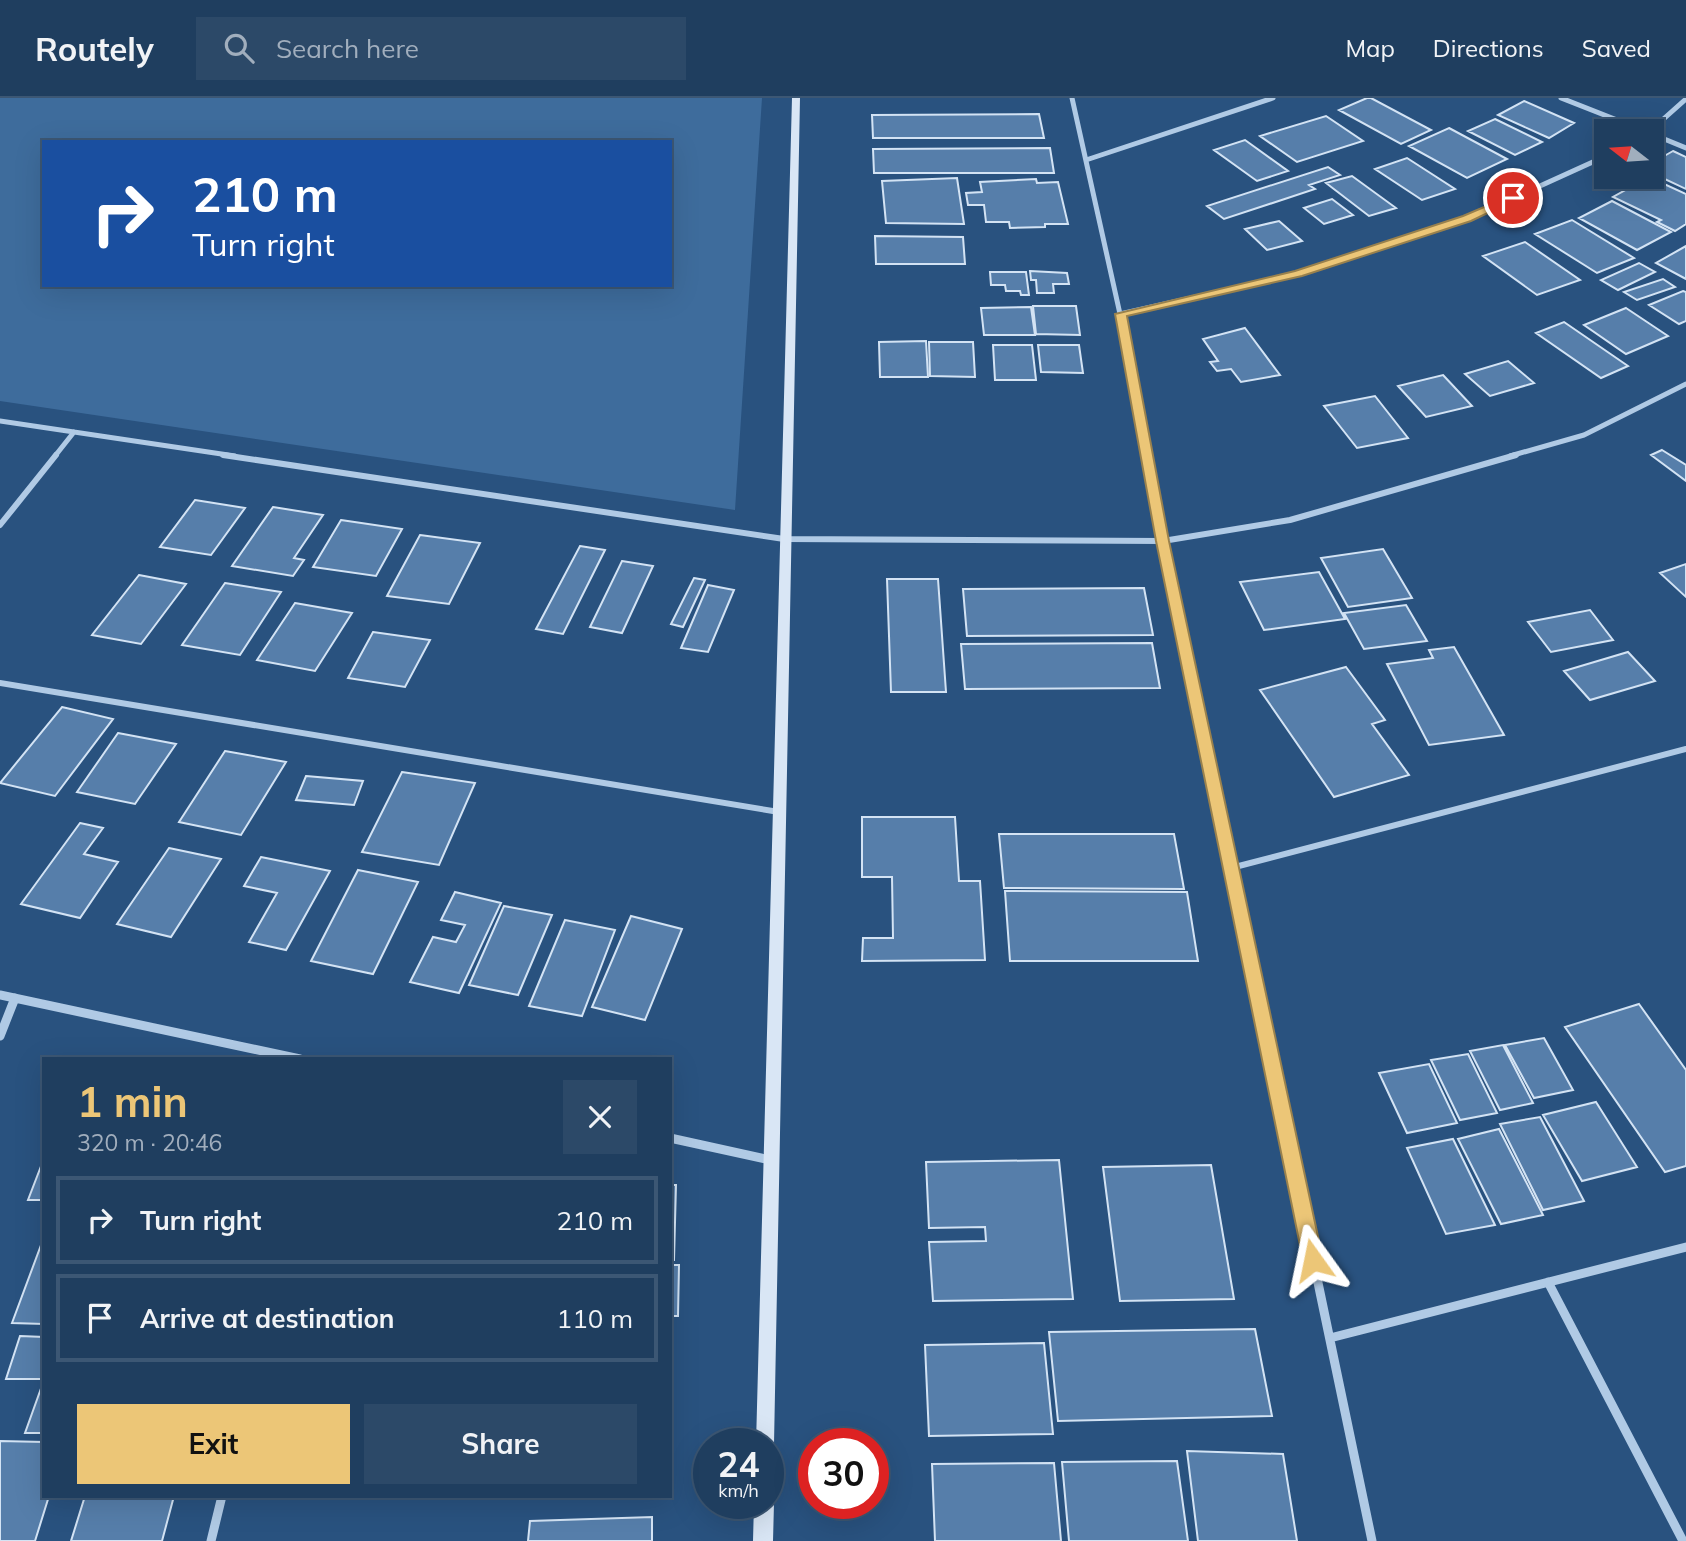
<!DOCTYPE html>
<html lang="en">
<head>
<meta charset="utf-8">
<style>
	body { margin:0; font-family:Mulish,sans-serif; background:#2c4968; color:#f1f3f6; height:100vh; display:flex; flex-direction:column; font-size:26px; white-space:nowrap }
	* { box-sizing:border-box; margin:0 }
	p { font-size:23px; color:#a1aebd }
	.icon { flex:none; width:38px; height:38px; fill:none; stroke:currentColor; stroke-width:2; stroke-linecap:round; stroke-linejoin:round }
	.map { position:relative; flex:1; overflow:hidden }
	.sheet { position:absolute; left:42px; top:959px; width:630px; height:441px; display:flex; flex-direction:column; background:#1f3e5f; border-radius:0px; box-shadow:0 7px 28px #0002,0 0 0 2px #3c5774 }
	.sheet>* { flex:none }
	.banner { position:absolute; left:42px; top:42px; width:630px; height:147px; border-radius:0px; box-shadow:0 7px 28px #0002,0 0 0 2px #3c5774; background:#1a4fa0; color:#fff; overflow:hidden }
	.needle { width:46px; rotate:287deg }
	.buttons { position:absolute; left:1594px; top:21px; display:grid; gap:14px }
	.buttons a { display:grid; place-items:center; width:70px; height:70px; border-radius:0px; background:#1f3e5f; box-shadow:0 7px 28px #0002,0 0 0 2px #3c5774; font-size:35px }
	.speed { position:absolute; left:693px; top:1330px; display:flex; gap:14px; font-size:35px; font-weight:700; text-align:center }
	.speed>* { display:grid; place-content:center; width:91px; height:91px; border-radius:50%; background:#1f3e5f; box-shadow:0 7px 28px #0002,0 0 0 2px #3c5774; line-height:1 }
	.speed small { font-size:18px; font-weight:400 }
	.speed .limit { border:10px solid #d22; background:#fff; color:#111 }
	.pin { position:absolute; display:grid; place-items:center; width:60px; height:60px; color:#fff; margin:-30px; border:4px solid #fff; border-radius:50%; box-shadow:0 2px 7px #0007 }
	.me { position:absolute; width:77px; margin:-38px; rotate:348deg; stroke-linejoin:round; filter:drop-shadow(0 0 5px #0008) }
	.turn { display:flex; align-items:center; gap:24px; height:147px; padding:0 35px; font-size:32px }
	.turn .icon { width:91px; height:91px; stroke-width:2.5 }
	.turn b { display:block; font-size:49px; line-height:60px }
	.round { display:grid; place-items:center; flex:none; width:74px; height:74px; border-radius:0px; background:#2c4968 }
	.summary { display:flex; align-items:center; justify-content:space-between; height:119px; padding:0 35px }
	h1 { font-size:42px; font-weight:700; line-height:52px; color:#ecc677 }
	.button { display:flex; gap:14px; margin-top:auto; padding:14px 35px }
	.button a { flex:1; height:80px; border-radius:0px; background:#ecc677; color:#111; font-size:28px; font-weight:700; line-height:80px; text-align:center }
	.button a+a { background:#2c4968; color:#f1f3f6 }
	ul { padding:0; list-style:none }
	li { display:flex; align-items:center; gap:21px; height:88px; margin:0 14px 10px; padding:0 21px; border:4px solid #3c5774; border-radius:0px }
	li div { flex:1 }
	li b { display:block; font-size:26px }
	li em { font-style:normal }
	header { display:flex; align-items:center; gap:42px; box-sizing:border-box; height:98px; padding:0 35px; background:#1f3e5f; border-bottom:2px solid #3c5774 }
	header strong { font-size:33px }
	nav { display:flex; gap:38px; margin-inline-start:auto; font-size:24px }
	.search { width:490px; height:63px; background:#2c4968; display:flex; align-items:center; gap:18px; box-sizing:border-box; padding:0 24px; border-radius:0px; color:#a1aebd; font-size:26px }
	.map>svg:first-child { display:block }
</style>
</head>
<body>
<header>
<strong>Routely</strong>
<div class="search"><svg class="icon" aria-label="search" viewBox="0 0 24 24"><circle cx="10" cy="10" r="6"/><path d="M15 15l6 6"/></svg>Search here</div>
<nav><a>Map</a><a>Directions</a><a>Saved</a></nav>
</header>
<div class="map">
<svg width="1686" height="1443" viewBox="0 0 1686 1443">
	<rect width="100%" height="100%" fill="#29527f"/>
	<path fill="#3e6c9c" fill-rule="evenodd" d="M 0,0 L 762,0 L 735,412 L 0,303 ZM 44,44 L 670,44 L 670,187 L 44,187 Z"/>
	<path fill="#567eaa" stroke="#d3e3f4" stroke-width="2" d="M 1367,0 L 1371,0 L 1431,32 L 1401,46 L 1339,12 Z
		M 1524,3 L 1574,25 L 1549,40 L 1498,17 Z
		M 1039,16 L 1044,40 L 873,40 L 872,17 Z
		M 1326,18 L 1363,43 L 1297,64 L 1260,38 Z
		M 1495,21 L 1542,44 L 1515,57 L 1468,33 Z
		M 1449,30 L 1507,61 L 1467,80 L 1409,48 Z
		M 1245,42 L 1288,73 L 1257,83 L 1214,52 Z
		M 1050,50 L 1054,75 L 874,75 L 873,51 Z
		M 1673,53 L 1686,59 L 1686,91 L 1652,75 L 1652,65 Z
		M 1407,60 L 1455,91 L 1422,102 L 1375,71 Z
		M 1328,69 L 1340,77 L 1309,87 L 1315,91 L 1224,121 L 1207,108 Z
		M 1352,78 L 1396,110 L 1369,118 L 1326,85 Z
		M 1649,79 L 1686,96 L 1686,126 L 1675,133 L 1657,124 L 1661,122 L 1613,99 Z
		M 957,80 L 964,126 L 886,125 L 882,83 Z
		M 1036,81 L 1037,85 L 1058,84 L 1068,126 L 1045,126 L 1045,129 L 1010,130 L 1009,124 L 986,124 L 984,107 L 968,107 L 966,95 L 982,94 L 980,84 Z
		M 1332,101 L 1353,117 L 1324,126 L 1304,110 Z
		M 1612,103 L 1671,134 L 1637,152 L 1579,120 Z
		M 1572,122 L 1634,160 L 1597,175 L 1535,136 Z
		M 1279,123 L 1302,143 L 1267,152 L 1245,131 Z
		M 875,138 L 963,139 L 965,166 L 876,166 Z
		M 1525,144 L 1580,182 L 1537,197 L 1483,158 Z
		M 1686,148 L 1686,181 L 1656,165 Z
		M 1639,165 L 1655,174 L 1618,192 L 1601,182 Z
		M 1030,173 L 1067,175 L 1069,186 L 1053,186 L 1054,195 L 1037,195 L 1036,182 L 1031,182 Z
		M 990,174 L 1026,174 L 1029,197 L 1021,197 L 1020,193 L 1006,193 L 1005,187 L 991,187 Z
		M 1663,181 L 1675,189 L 1637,202 L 1624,194 Z
		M 1683,193 L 1686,194 L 1686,223 L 1679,226 L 1649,207 Z
		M 1033,208 L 1076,208 L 1080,237 L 1036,236 Z
		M 1031,209 L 1035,237 L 984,237 L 981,210 Z
		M 1626,210 L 1668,238 L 1626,256 L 1584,227 Z
		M 1564,224 L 1628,268 L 1601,280 L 1536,235 Z
		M 1245,230 L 1280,277 L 1241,284 L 1231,271 L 1217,273 L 1210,264 L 1218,263 L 1203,241 Z
		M 926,243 L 928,279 L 880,279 L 879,244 Z
		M 929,244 L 973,244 L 975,279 L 930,278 Z
		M 993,247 L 1032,247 L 1036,282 L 995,282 Z
		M 1038,247 L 1079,247 L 1083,275 L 1041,274 Z
		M 1508,263 L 1534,285 L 1490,298 L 1465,276 Z
		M 1443,277 L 1472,308 L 1426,319 L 1398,288 Z
		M 1375,298 L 1408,340 L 1357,350 L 1324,308 Z
		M 1662,352 L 1686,367 L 1686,383 L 1651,357 Z
		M 195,402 L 245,410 L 211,457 L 160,449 Z
		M 273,409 L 323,417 L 294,460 L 304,462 L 293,478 L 232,468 Z
		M 341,422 L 402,431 L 376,478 L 313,469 Z
		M 420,437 L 480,445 L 449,506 L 387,498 Z
		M 580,448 L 605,452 L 563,536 L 536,531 Z
		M 1383,451 L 1412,500 L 1348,509 L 1321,460 Z
		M 622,463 L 653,468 L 622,535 L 590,529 Z
		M 1686,466 L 1686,499 L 1660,475 Z
		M 1319,474 L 1345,521 L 1264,532 L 1240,484 Z
		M 139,477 L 186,486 L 141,546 L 92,537 Z
		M 694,480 L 705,482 L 683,529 L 671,526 Z
		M 887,481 L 938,481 L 946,594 L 891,594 Z
		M 225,485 L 281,494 L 240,557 L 182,547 Z
		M 708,487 L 734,492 L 708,554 L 681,550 Z
		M 1144,490 L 1153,537 L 967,538 L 963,491 Z
		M 295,505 L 352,515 L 315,573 L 257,562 Z
		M 1406,507 L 1427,543 L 1364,551 L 1344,515 Z
		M 1590,512 L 1613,542 L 1551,554 L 1528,524 Z
		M 373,534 L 430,542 L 405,589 L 348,580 Z
		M 1152,545 L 1160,590 L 965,591 L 961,546 Z
		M 1454,549 L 1504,637 L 1429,647 L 1387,566 L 1433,560 L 1429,552 Z
		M 1628,554 L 1655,583 L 1590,602 L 1564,573 Z
		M 1346,569 L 1385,622 L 1372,626 L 1409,677 L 1334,699 L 1260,592 Z
		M 62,609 L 113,621 L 55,698 L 0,685 Z
		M 118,635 L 176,646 L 135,706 L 77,694 Z
		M 225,653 L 286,664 L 241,737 L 179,724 Z
		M 402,674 L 475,685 L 439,767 L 362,754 Z
		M 306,678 L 363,683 L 354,707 L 296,702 Z
		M 862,719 L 955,719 L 959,783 L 980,783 L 985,862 L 862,863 L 863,840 L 893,840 L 892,779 L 862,779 Z
		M 80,725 L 103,730 L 84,756 L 118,764 L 80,820 L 21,806 Z
		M 999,736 L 1174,736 L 1184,791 L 1004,790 Z
		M 169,750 L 221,761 L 171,839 L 117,826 Z
		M 261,759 L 330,773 L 286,852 L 249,844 L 277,795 L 244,788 Z
		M 358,772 L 418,784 L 373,876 L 311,863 Z
		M 1005,793 L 1187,794 L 1198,863 L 1010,863 Z
		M 455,794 L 501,805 L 459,895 L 410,884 L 433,839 L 456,844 L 465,827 L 441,822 Z
		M 504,808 L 552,817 L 518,897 L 469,887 Z
		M 631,818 L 682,831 L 645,922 L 592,909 Z
		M 565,822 L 615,832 L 582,918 L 529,908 Z
		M 1639,906 L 1686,972 L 1686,1068 L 1665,1074 L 1565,929 Z
		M 1544,940 L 1573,992 L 1534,1000 L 1505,947 Z
		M 1503,947 L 1533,1005 L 1500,1012 L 1470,953 Z
		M 1468,956 L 1497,1015 L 1460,1022 L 1431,962 Z
		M 1429,966 L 1457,1025 L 1407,1035 L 1379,975 Z
		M 1596,1004 L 1637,1069 L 1582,1083 L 1543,1017 Z
		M 1540,1019 L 1584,1103 L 1543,1112 L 1500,1026 Z
		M 1499,1031 L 1543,1117 L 1501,1126 L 1458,1041 Z
		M 1453,1041 L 1495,1127 L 1446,1136 L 1407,1050 Z
		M 1059,1062 L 1073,1201 L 933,1203 L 929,1144 L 986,1143 L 985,1129 L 929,1130 L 926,1064 Z
		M 43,1063 L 44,1102 L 28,1102 Z
		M 1211,1067 L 1234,1201 L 1120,1203 L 1103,1069 Z
		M 670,1087 L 676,1087 L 674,1162 L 670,1162 Z
		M 44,1139 L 44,1226 L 12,1225 Z
		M 670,1167 L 679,1167 L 678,1218 L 670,1218 Z
		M 1255,1231 L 1272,1318 L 1058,1323 L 1049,1234 Z
		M 20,1238 L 44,1239 L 44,1281 L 6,1281 Z
		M 1044,1245 L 1053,1336 L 929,1338 L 925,1247 Z
		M 44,1282 L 44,1335 L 25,1335 Z
		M 0,1343 L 44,1344 L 44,1398 L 49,1398 L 35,1443 L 0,1443 Z
		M 1187,1353 L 1283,1356 L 1297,1443 L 1198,1443 Z
		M 1177,1363 L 1188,1443 L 1069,1443 L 1062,1364 Z
		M 1054,1365 L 1061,1443 L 935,1443 L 932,1366 Z
		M 85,1398 L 174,1398 L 162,1443 L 71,1443 Z
		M 652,1419 L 652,1443 L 528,1443 L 530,1423 Z"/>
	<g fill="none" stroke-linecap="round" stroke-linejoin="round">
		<path stroke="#b0cae5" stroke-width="5" d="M 1072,0 L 1120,216 L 1147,358
			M 1561,0 L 1645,33
			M 1650,33 L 1686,1
			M 1652,36 L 1686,50
			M 1086,62 L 1273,0
			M 1120,216 L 1298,176 L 1467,121 L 1606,58
			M 0,323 L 235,358
			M 55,358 L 74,334
			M 1510,358 L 1584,337 L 1686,286"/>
		<path stroke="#b0cae5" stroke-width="6" d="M 223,357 L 784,441 L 1163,443 L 1290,422 L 1516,357
			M 1147,357 L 1243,828
			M 0,427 L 56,357
			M 0,585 L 779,714
			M 1231,770 L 1686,651"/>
		<path stroke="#b0cae5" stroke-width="9" d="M 1243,826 L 1372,1443
			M 0,897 L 300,961
			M 0,938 L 15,900
			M 670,1040 L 770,1062
			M 1548,1184 L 1683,1443
			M 1330,1240 L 1686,1149
			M 211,1443 L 222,1398"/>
		<path fill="#d9e6f5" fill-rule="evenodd" d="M 792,0 L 800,0 L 774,1346 L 772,1353 L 768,1354 L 768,1346 L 756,1346 Z
			M 768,1397 L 774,1405 L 773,1443 L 753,1443 L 754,1405 L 768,1405 Z"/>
	</g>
	<path fill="#ecc677" stroke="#99814d" stroke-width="2" d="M 1510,98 L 1519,100 L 1471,123 L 1302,178 L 1127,218 L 1169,443 L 1323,1162 L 1320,1169 L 1313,1172 L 1306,1169 L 1303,1162 L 1156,443 L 1115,216 L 1295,173 L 1463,118 Z"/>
</svg>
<div class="buttons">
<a><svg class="needle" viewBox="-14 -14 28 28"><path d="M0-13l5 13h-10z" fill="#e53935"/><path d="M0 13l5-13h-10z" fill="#a1aebd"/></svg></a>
</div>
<div class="speed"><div>24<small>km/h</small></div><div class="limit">30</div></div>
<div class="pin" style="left:1513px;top:100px;background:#d93025"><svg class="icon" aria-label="arrive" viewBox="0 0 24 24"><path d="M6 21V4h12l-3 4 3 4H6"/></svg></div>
<svg class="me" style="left:1313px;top:1162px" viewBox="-20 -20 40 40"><path d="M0-17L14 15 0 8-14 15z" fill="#ecc677" stroke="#fff" stroke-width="4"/></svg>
<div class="banner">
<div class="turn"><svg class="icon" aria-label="right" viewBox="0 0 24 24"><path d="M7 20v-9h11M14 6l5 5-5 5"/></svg><div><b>210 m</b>Turn right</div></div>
</div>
<section class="sheet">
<div class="summary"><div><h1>1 min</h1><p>320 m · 20:46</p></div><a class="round"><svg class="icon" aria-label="close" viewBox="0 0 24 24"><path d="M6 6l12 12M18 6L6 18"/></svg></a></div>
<ul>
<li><svg class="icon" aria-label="right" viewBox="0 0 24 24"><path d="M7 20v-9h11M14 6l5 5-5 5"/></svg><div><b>Turn right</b></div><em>210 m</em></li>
<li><svg class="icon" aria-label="arrive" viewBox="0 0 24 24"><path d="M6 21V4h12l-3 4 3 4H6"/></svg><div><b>Arrive at destination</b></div><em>110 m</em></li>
</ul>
<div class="button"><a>Exit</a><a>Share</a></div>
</section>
</div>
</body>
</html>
